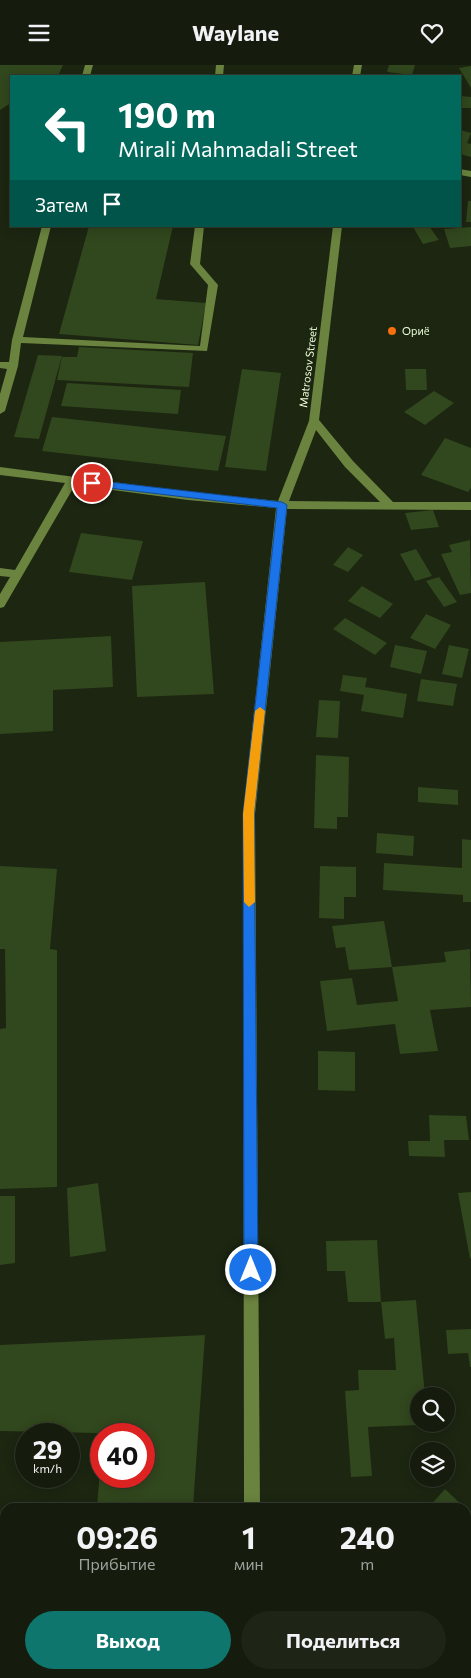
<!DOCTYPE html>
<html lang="ru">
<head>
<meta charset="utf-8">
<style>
	body { margin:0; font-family:Commissioner,sans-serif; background:#1e2516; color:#f1f3f6; height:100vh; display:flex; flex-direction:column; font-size:19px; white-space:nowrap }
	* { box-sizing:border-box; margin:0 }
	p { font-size:16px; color:#9da19d }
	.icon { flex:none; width:28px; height:28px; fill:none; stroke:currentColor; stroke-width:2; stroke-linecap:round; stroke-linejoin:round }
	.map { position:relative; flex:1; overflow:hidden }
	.details { position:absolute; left:0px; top:1438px; width:471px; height:176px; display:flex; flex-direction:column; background:#151c0d; border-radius:15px 15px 0 0; box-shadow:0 2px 12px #0003,0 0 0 1px #343a2e }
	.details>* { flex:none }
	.guide { position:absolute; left:10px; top:10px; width:451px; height:152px; border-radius:0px; box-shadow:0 2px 12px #0003,0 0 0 1px #343a2e; background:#00695c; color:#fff; overflow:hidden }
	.fabs { position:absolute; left:410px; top:1322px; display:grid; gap:10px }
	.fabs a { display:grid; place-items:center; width:45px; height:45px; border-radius:50%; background:#151c0d; box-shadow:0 2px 12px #0003,0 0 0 1px #343a2e; font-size:25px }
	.speed { position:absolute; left:15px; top:1358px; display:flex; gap:10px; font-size:25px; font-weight:700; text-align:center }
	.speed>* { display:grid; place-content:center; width:65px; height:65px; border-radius:50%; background:#151c0d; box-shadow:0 2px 12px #0003,0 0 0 1px #343a2e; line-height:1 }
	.speed small { font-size:12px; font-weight:400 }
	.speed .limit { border:8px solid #d22; background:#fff; color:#111 }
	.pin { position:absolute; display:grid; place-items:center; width:42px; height:42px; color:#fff; margin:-21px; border:2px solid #fff; border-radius:50%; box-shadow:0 1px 5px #0007 }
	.me { position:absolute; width:55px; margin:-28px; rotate:0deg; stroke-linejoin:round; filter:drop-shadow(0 0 4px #0008) }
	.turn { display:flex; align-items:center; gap:18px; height:105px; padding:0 25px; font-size:22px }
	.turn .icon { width:65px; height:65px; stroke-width:2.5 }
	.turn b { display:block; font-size:35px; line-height:42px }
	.then { display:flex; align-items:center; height:48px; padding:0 25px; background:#0003; gap:10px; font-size:19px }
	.eta { display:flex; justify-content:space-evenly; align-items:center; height:85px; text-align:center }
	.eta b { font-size:30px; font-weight:700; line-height:35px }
	.action { display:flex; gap:10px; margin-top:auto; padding:10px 25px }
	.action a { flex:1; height:58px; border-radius:30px; background:#0f766e; color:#fff; font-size:20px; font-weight:700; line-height:58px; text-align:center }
	.action a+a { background:#1e2516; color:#f1f3f6 }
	header { display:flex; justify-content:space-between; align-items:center; height:65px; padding:0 25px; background:#151c0d; font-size:22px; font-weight:700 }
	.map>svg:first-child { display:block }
</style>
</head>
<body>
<header><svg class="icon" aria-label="menu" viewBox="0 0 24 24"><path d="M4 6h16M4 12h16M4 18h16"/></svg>Waylane<svg class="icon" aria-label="heart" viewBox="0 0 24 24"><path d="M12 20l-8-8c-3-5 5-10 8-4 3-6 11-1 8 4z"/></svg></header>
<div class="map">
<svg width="471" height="1613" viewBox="0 0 471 1613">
	<rect width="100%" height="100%" fill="#1c2611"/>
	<path fill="#31471d" d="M 0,0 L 63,0 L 58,11 L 11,11 L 11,38 L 0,45 Z
		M 389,0 L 415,0 L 412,10 L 387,7 Z
		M 471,1 L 471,23 L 459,3 Z
		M 461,31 L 471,32 L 471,43 L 462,43 Z
		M 460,65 L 471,68 L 467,78 L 471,79 L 471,92 L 460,89 Z
		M 468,136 L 471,136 L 471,157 L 466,157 Z
		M 89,161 L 173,161 L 156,234 L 206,238 L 198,280 L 59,269 Z
		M 429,161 L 439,175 L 423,179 L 413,162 Z
		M 471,162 L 471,181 L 450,183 L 444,164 Z
		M 79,282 L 193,288 L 189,322 L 57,315 L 62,292 L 77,292 Z
		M 38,290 L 62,291 L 39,374 L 14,372 Z
		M 242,304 L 281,308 L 266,406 L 225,402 Z
		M 405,304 L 426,304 L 427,325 L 406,325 Z
		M 67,318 L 181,325 L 178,349 L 61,341 Z
		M 434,326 L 454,338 L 425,360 L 404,347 Z
		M 52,352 L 226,371 L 218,406 L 42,386 Z
		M 445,373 L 471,383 L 471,423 L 468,427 L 421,410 Z
		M 433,445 L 439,462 L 411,465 L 405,448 Z
		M 81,468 L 143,476 L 132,515 L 69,507 Z
		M 470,475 L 471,528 L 460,530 L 441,489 L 452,487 L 449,480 Z
		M 348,482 L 363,490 L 348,507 L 333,500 Z
		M 416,484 L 432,511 L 415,516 L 400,489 Z
		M 439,512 L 457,537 L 444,542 L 426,516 Z
		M 205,517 L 214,629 L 137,632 L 132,521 Z
		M 362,521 L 393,539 L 380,553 L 348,536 Z
		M 426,549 L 451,560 L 435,584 L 410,573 Z
		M 345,553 L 387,578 L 375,590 L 333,564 Z
		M 111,571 L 113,622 L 53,625 L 53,666 L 0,669 L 0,577 Z
		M 395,580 L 427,586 L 421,609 L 390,602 Z
		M 449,580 L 469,584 L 462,613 L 442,609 Z
		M 343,610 L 367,613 L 365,622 L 407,629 L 403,653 L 361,646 L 364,630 L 340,626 Z
		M 421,614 L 457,619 L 453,641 L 417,636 Z
		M 319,635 L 340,636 L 338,673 L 316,672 Z
		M 316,690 L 349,692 L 348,752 L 337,752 L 337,764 L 314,763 Z
		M 418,722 L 458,725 L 458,740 L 418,737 Z
		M 377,768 L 414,771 L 413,791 L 376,788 Z
		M 462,774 L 471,775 L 471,837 L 463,837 L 463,830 L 383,825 L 384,798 L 462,803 Z
		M 0,801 L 57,804 L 50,884 L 57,885 L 57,1122 L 0,1124 L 0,964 L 6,963 L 5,884 L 0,884 Z
		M 320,801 L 356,802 L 356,832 L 344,832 L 344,854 L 319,853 Z
		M 384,856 L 392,902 L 349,905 L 345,882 L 336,883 L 332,861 Z
		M 470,884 L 471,942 L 430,945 L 438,986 L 400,989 L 395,959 L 327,966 L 320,916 L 352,913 L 357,940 L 398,936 L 392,902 L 446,897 L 444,887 Z
		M 318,986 L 355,987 L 355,1026 L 318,1025 Z
		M 429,1050 L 466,1051 L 469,1075 L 444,1075 L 445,1092 L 409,1091 L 408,1076 L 430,1076 Z
		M 98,1118 L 106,1186 L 70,1192 L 67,1123 Z
		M 471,1127 L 471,1193 L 470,1194 L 458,1128 Z
		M 0,1131 L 15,1131 L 15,1198 L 0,1200 Z
		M 377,1175 L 381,1237 L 348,1237 L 345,1206 L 327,1206 L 326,1176 Z
		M 416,1235 L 425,1331 L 419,1331 L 419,1360 L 368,1362 L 372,1411 L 351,1412 L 345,1326 L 359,1325 L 358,1305 L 396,1305 L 394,1273 L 385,1274 L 381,1237 Z
		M 471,1264 L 471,1302 L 470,1302 L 468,1288 L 448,1289 L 446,1265 Z
		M 205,1270 L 193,1442 L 97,1442 L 100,1405 L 101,1411 L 144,1411 L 144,1369 L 0,1366 L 0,1280 Z
		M 445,1424 L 464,1442 L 429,1442 Z
		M 466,1445 L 471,1449 L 471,1473 L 466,1479 Z
		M 471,1513 L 471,1535 L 466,1531 L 466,1520 Z
		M 83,1609 L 182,1609 L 182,1613 L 82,1613 Z
		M 354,1609 L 386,1609 L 386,1613 L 354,1613 Z"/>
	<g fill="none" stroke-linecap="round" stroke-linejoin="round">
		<path fill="#6a833e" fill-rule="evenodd" d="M 85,0 L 93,0 L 90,11 L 82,11 Z
			M 216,0 L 224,0 L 223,11 L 215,11 Z
			M 354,0 L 362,0 L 360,11 L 352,11 Z
			M 460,104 L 471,106 L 471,112 L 460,110 Z
			M 42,161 L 51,161 L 23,272 L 200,281 L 208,220 L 190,199 L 195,161 L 204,161 L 200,199 L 218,220 L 207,286 L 21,278 L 18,301 L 5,346 L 0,349 L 0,329 L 7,304 L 0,303 L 0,297 L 9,297 L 12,275 Z
			M 333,161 L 342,161 L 319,355 L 353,396 L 393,437 L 471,437 L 471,445 L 287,444 L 255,749 L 260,1442 L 244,1442 L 243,749 L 276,443 L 188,435 L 75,420 L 4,542 L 0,543 L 0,529 L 10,512 L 0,511 L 0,503 L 15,505 L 65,418 L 0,410 L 0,402 L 188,427 L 278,436 L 309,356 ZM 316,365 L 345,402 L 380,437 L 289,436 Z
			M 466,1553 L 471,1555 L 471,1571 L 466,1569 Z
			M 242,1609 L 258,1609 L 258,1613 L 242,1613 Z"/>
	</g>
	<path fill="#1a73e8" stroke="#114b97" d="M 92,415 L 282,437 L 287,440 L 254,749 L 258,1205 L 256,1210 L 251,1212 L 246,1210 L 244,1205 L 243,749 L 277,443 L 92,421 L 87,418 Z"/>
	<path fill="#f59e0b" d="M 260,642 L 265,646 L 254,749 L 255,837 L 249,842 L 244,837 L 243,749 L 255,646 Z"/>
	<circle fill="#f46f0d" stroke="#1c2611" stroke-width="2" cx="392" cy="266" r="5"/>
	<g text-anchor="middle" stroke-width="5" stroke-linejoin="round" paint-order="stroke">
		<g font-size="11" fill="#edfdd8" stroke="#1c2611" text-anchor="start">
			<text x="402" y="270">Ориё</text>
		</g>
		<g font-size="11" fill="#edfdd8" stroke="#1c2611">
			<text transform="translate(308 302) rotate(-83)" y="4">Matrosov Street</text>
		</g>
	</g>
</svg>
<div class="fabs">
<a><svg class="icon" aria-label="search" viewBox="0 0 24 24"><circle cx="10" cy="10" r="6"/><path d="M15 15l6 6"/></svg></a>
<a><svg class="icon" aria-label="layers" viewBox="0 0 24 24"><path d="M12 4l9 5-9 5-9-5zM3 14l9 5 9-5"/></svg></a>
</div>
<div class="speed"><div>29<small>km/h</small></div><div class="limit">40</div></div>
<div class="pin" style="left:92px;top:418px;background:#d93025"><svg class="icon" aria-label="arrive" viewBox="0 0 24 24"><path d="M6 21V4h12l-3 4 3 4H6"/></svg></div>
<svg class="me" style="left:251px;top:1205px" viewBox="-20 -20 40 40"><circle r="17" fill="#1a73e8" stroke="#fff" stroke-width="3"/><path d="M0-11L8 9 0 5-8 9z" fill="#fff"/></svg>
<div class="guide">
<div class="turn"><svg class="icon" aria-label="left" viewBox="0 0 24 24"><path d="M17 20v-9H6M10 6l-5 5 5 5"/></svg><div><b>190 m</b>Mirali Mahmadali Street</div></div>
<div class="then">Затем<svg class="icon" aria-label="arrive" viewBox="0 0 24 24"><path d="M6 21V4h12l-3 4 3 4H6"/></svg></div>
</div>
<section class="details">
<div class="eta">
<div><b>09:26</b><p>Прибытие</p></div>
<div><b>1</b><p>мин</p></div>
<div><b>240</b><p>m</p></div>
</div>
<div class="action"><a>Выход</a><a>Поделиться</a></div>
</section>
</div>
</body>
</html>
